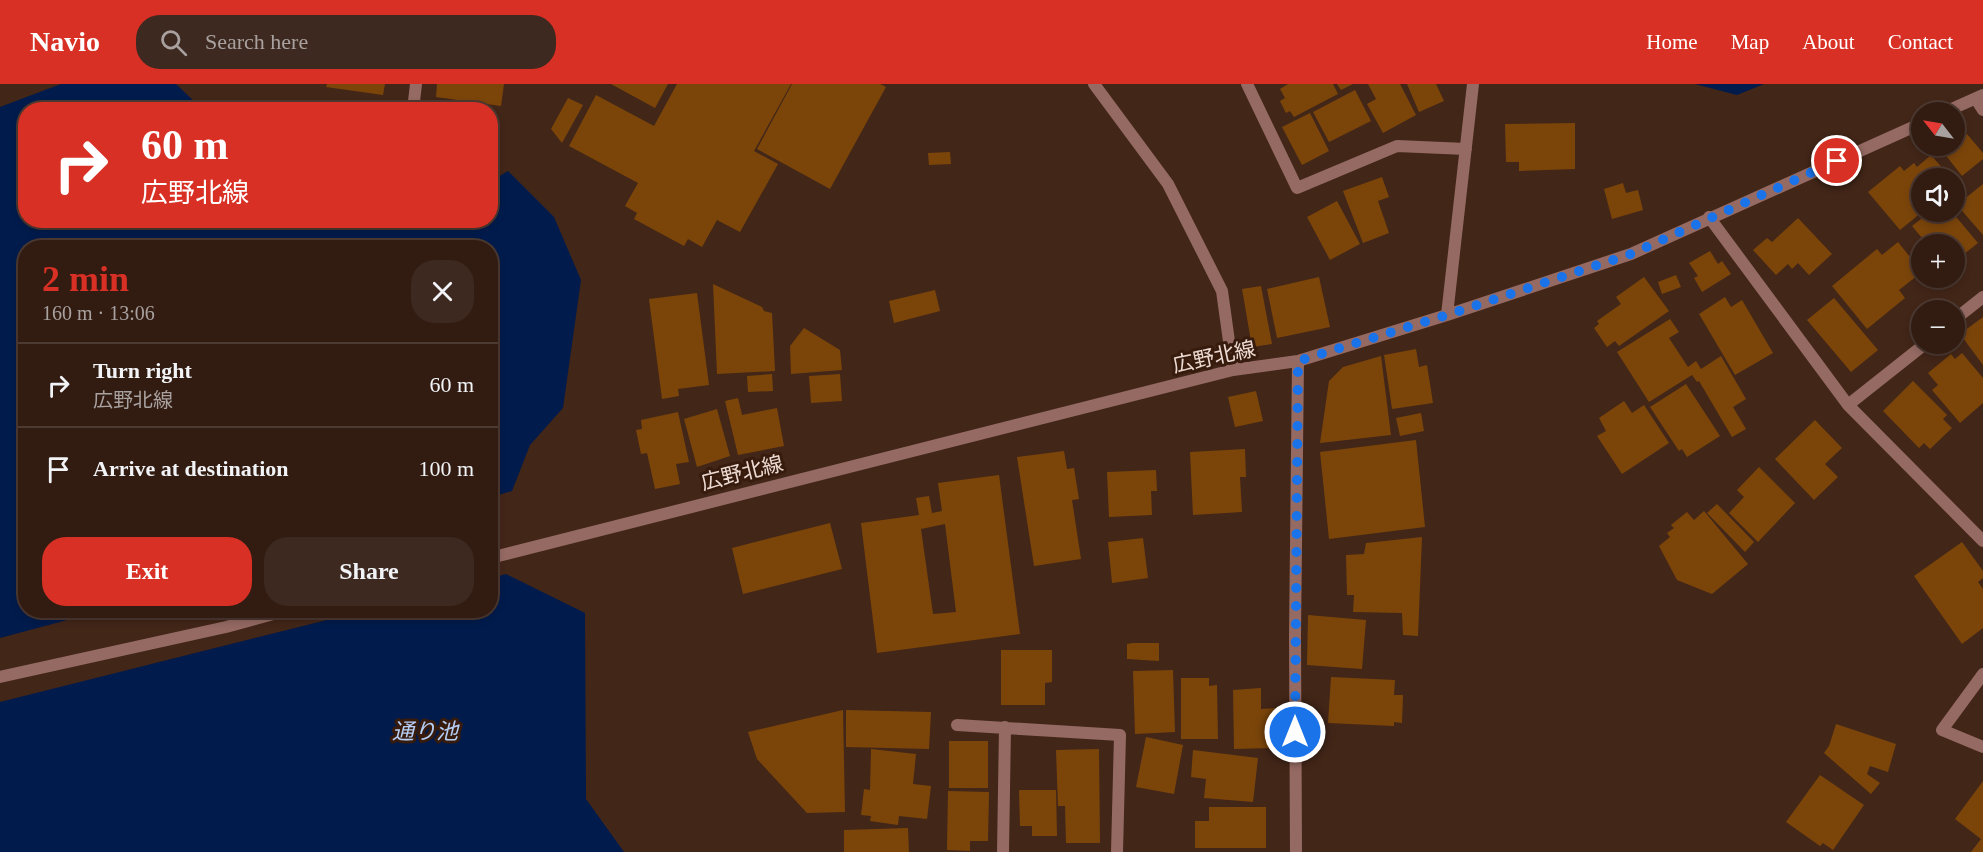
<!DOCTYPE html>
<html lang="en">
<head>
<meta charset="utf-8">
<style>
	body { margin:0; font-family:"Times New Roman","Noto Sans JP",serif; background:#3d2920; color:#f1f3f6; height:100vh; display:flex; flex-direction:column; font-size:22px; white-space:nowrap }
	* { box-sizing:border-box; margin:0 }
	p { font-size:20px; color:#a8a19f }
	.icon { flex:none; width:33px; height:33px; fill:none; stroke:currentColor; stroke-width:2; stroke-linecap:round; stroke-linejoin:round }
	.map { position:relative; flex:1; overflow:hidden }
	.sheet { position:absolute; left:18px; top:156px; width:480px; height:378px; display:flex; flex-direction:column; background:#321c12; border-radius:24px; box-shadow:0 3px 9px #0003,0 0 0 2px #4d3a32 }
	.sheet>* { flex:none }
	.hud { position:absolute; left:18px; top:18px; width:480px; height:126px; border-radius:24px; box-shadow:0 3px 9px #0003,0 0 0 2px #4d3a32; background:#d93025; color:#fff; overflow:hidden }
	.needle { width:39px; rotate:301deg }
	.fabs { position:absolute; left:1911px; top:18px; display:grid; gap:12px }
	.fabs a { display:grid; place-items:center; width:54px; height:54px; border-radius:50%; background:#321c12; box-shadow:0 3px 9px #0003,0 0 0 2px #4d3a32; font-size:30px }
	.pin { position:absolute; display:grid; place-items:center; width:51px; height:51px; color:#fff; margin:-26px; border:3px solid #fff; border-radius:50%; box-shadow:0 2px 6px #0007 }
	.me { position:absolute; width:66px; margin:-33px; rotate:0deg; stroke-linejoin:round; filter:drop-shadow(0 0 4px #0008) }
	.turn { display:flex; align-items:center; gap:21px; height:126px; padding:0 24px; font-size:27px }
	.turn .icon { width:78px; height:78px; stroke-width:2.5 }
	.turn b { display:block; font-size:42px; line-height:51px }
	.round { display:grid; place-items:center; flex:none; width:63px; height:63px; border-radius:24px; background:#3d2920 }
	.head { display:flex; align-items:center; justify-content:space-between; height:102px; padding:0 24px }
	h1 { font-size:36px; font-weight:600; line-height:45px; color:#d93025 }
	.action { display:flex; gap:12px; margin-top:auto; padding:12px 24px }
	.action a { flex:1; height:69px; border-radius:24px; background:#d93025; color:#fff; font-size:24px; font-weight:600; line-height:69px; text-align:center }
	.action a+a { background:#3d2920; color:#f1f3f6 }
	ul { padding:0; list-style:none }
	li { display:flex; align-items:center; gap:18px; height:84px; padding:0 24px; border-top:2px solid #4d3a32 }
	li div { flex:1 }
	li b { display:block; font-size:22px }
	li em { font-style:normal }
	header { display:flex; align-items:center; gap:36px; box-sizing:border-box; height:84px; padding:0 30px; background:#d93025; color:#fff }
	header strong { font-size:28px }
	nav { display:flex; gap:33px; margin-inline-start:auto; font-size:21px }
	.search { width:420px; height:54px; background:#3d2920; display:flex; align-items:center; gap:15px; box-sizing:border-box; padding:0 21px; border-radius:24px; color:#a8a19f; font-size:22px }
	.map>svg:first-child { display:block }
</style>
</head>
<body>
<header>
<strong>Navio</strong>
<div class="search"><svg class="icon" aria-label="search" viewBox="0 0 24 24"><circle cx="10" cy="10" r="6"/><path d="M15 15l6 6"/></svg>Search here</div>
<nav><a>Home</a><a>Map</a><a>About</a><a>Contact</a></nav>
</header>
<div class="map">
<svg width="1983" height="768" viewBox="0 0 1983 768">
	<rect width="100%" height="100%" fill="#422618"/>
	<path fill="#001b4c" d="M 61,0 L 176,0 L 202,25 L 26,26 L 26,136 L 490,136 L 491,97 L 508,87 L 554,133 L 581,196 L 563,324 L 530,361 L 512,407 L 491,413 L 490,164 L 26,164 L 26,526 L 101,527 L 0,554 L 0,23 Z
		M 1695,0 L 1764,0 L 1737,11 Z
		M 506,490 L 585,529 L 586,715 L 624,768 L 0,768 L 0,618 L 363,527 L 490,526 L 491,494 Z"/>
	<path fill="#7b450a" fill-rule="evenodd" d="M 327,0 L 385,0 L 383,11 L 326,3 Z
		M 437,0 L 504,0 L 501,22 L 436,13 Z
		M 611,0 L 668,0 L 655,24 Z
		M 677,0 L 791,0 L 754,67 L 778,80 L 740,148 L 717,136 L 702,163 L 688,155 L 684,162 L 634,135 L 637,129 L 625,122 L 638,99 L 569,62 L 596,11 L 654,42 Z
		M 792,0 L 880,0 L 886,3 L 830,105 L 757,65 Z
		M 1288,0 L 1333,0 L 1338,10 L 1294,33 L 1290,27 L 1286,29 L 1280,17 L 1285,14 L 1280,5 Z
		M 1337,0 L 1353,0 L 1341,6 Z
		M 1368,0 L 1400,0 L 1416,31 L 1383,49 L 1367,20 L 1376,15 Z
		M 1407,0 L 1436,0 L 1444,17 L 1419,28 Z
		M 1355,6 L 1371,37 L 1329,58 L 1313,28 Z
		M 568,14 L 583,21 L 562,59 L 551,45 Z
		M 325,16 L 369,24 L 369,26 L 323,26 Z
		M 1310,29 L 1329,67 L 1302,81 L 1282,43 Z
		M 1575,39 L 1575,85 L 1519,87 L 1519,78 L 1506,78 L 1505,40 Z
		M 1967,50 L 1983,69 L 1983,75 L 1962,92 L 1944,69 Z
		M 950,68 L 951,80 L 929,81 L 928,69 Z
		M 1931,71 L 1951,94 L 1922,94 L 1922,128 L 1900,146 L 1868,108 L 1900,82 L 1904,87 L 1914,79 L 1917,83 Z
		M 1382,93 L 1389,113 L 1378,117 L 1389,149 L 1363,159 L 1343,107 Z
		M 1623,99 L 1626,109 L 1638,106 L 1643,126 L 1612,135 L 1604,105 Z
		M 1983,100 L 1983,151 L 1957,121 Z
		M 1337,117 L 1360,160 L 1330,176 L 1307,133 Z
		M 1930,128 L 1952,128 L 1978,159 L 1954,178 L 1954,160 L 1927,160 L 1912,142 Z
		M 1798,134 L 1832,170 L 1809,191 L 1798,179 L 1792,185 L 1788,180 L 1776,191 L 1753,166 L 1767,154 L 1772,158 Z
		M 1898,158 L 1922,188 L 1899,206 L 1905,214 L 1867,245 L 1832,202 L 1877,165 L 1882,171 Z
		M 1710,167 L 1718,180 L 1722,177 L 1731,190 L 1702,208 L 1694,194 L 1698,192 L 1689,179 Z
		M 1676,191 L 1681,203 L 1662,210 L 1658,198 Z
		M 1319,193 L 1330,243 L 1277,254 L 1267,205 Z
		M 1644,193 L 1669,227 L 1619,262 L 1615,257 L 1607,263 L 1594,244 L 1599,240 L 1597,237 L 1621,220 L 1616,213 Z
		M 713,200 L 762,223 L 764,227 L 772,229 L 775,287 L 717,290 Z
		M 1261,202 L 1272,260 L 1252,263 L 1242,205 Z
		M 935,206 L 940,227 L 894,239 L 889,217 Z
		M 697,209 L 709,301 L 678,305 L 679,312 L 662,315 L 649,215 Z
		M 1725,213 L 1731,223 L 1742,216 L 1773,269 L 1735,291 L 1699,230 Z
		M 1834,214 L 1878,266 L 1851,288 L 1807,236 Z
		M 1983,233 L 1983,281 L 1960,250 Z
		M 1670,235 L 1679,248 L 1669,254 L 1688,283 L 1696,277 L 1701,285 L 1721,272 L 1746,315 L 1733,323 L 1746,345 L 1732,353 L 1699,297 L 1697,298 L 1692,291 L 1649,318 L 1617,268 Z
		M 804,244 L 840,266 L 842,286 L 791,290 L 790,262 Z
		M 1416,265 L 1419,283 L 1427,281 L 1433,319 L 1392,325 L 1384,271 Z
		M 1962,269 L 1983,294 L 1983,319 L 1960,339 L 1932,306 L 1938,301 L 1928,289 L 1951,270 L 1955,275 Z
		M 1381,272 L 1391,351 L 1320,359 L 1329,297 L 1343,283 Z
		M 772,290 L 773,307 L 748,308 L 747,292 Z
		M 840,290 L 842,317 L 811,319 L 809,292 Z
		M 1913,297 L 1947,331 L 1943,335 L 1952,344 L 1930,365 L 1924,359 L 1919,364 L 1883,327 Z
		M 1686,300 L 1720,352 L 1687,373 L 1682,365 L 1679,367 L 1650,323 Z
		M 1256,307 L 1263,337 L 1235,343 L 1228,313 Z
		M 738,314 L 742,331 L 777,324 L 784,362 L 738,371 L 725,317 Z
		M 1624,317 L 1632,329 L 1644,321 L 1669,359 L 1622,390 L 1597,352 L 1606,347 L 1599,334 Z
		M 717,325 L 730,372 L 697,383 L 684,335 Z
		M 678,328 L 689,378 L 676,380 L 680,400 L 655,405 L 647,369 L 641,370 L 636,346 L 642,345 L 641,336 Z
		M 1421,329 L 1424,347 L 1400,352 L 1396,334 Z
		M 1815,336 L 1842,364 L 1825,380 L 1838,393 L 1814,416 L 1775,375 Z
		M 1416,356 L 1425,443 L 1329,455 L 1320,368 Z
		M 1245,365 L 1246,393 L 1240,393 L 1242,428 L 1193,431 L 1190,368 Z
		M 1064,367 L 1067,385 L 1074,384 L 1079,415 L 1072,416 L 1081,475 L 1034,482 L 1017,373 Z
		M 1759,383 L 1795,419 L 1758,458 L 1729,429 L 1744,413 L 1737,406 Z
		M 1156,386 L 1157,407 L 1151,407 L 1152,431 L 1109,433 L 1107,388 Z
		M 999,391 L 1020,550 L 877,569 L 861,439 L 919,431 L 916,414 L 929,412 L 932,429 L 942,427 L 938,399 ZM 945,440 L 956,528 L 933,530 L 921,445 Z
		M 1717,420 L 1754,458 L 1745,468 L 1707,429 Z
		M 1704,427 L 1748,480 L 1712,510 L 1677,496 L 1659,462 L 1670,453 L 1667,449 L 1674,444 L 1671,441 L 1687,428 L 1694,436 Z
		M 830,439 L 842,485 L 743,510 L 732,464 Z
		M 1422,453 L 1418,552 L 1403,551 L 1402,529 L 1353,528 L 1354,511 L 1347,511 L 1346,471 L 1364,470 L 1366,459 Z
		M 1143,454 L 1148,494 L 1112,499 L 1108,458 Z
		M 1962,458 L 1983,487 L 1983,494 L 1978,498 L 1983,505 L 1983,544 L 1962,560 L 1914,492 Z
		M 1308,531 L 1366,536 L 1362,585 L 1307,581 Z
		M 1133,559 L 1159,559 L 1159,577 L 1127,575 L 1127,560 Z
		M 1001,566 L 1052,566 L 1052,598 L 1045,599 L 1045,621 L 1001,621 Z
		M 1173,586 L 1175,648 L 1135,650 L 1133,587 Z
		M 1331,593 L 1395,596 L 1394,611 L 1403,611 L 1402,639 L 1394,638 L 1394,642 L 1328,639 Z
		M 1181,594 L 1209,594 L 1209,602 L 1217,601 L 1218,655 L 1181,655 Z
		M 1261,604 L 1261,625 L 1276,624 L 1276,664 L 1234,665 L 1233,606 Z
		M 843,626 L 845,728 L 807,729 L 757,675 L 748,648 Z
		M 846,626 L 931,628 L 929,665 L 846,663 Z
		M 1836,640 L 1896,660 L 1888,688 L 1870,682 L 1867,690 L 1880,699 L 1871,710 L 1824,669 L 1829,662 Z
		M 1146,653 L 1183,661 L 1174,710 L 1136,703 Z
		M 949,657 L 988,657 L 988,704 L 949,704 Z
		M 871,665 L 916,670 L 913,700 L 931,702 L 927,735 L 899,732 L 898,741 L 870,737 L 871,732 L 861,731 L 864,705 L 870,706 Z
		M 1099,665 L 1100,759 L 1066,759 L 1065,722 L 1058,722 L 1056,666 Z
		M 1193,666 L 1258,674 L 1253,718 L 1204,714 L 1206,695 L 1191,693 Z
		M 1820,691 L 1864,721 L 1833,766 L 1823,759 L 1820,762 L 1786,738 Z
		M 1983,697 L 1983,768 L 1971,768 L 1981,755 L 1955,735 Z
		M 1019,706 L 1056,706 L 1057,752 L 1032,752 L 1032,742 L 1020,742 Z
		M 948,707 L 989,708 L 988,757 L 970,757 L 970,767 L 947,766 Z
		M 1209,723 L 1266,723 L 1266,764 L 1195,764 L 1195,737 L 1209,737 Z
		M 908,744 L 909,768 L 844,768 L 844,746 Z"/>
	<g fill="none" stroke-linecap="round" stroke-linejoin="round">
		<path stroke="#956a63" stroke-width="12" d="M 1094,0 L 1168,100 L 1222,207 L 1233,286
			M 1247,0 L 1297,104 L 1397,62 L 1466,65
			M 1976,15 L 1983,26
			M 413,26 L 416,0
			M 1945,28 L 1983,11
			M 1709,133 L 1848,321 L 1983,457
			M 1447,231 L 1473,0
			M 1954,236 L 1983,213
			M 1848,321 L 1925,260
			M 490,474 L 1233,286 L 1298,277 L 1447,231 L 1631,170 L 1922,39
			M 1983,590 L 1942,646 L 1983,663
			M 0,593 L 226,543 L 288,526
			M 957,641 L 1120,651 L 1117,768
			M 1003,768 L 1005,643
			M 1296,768 L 1295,552 L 1298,277"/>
	</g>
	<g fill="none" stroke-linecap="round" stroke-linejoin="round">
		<path stroke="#1a73e8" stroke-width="10" stroke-dasharray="0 18" d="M 1295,648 L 1298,277 L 1447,231 L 1631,170 L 1837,77"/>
	</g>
	<g text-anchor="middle" stroke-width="6" stroke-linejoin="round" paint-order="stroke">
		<g font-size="21" fill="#eddad2" stroke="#371c0e">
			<text transform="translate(1214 273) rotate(-12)" y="7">広野北線</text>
			<text transform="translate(742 389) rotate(-14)" y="7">広野北線</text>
		</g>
		<g font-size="22" font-style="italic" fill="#b6cff6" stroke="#371c0e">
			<text x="425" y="655">通り池</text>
		</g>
	</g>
</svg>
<div class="fabs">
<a><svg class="needle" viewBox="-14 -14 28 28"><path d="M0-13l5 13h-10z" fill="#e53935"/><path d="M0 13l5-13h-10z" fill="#a8a19f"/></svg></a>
<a><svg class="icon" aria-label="sound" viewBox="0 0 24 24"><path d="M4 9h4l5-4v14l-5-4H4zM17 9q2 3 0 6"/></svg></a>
<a>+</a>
<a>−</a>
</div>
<div class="pin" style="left:1837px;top:77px;background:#d93025"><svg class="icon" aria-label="arrive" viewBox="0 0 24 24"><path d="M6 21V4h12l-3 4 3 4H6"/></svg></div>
<svg class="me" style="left:1295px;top:648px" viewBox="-20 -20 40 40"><circle r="17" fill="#1a73e8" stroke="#fff" stroke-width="3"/><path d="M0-11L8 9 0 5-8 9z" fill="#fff"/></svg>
<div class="hud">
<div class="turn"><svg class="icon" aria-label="right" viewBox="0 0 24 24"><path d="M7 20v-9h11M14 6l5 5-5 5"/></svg><div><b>60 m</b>広野北線</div></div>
</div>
<section class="sheet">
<div class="head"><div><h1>2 min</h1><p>160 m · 13:06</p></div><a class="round"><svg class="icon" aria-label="close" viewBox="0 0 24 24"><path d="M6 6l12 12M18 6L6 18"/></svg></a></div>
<ul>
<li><svg class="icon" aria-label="right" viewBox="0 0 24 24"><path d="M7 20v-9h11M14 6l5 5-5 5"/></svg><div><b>Turn right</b><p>広野北線</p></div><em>60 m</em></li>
<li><svg class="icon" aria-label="arrive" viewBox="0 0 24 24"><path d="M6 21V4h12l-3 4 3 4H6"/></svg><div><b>Arrive at destination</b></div><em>100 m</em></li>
</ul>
<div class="action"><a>Exit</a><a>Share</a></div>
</section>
</div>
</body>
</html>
